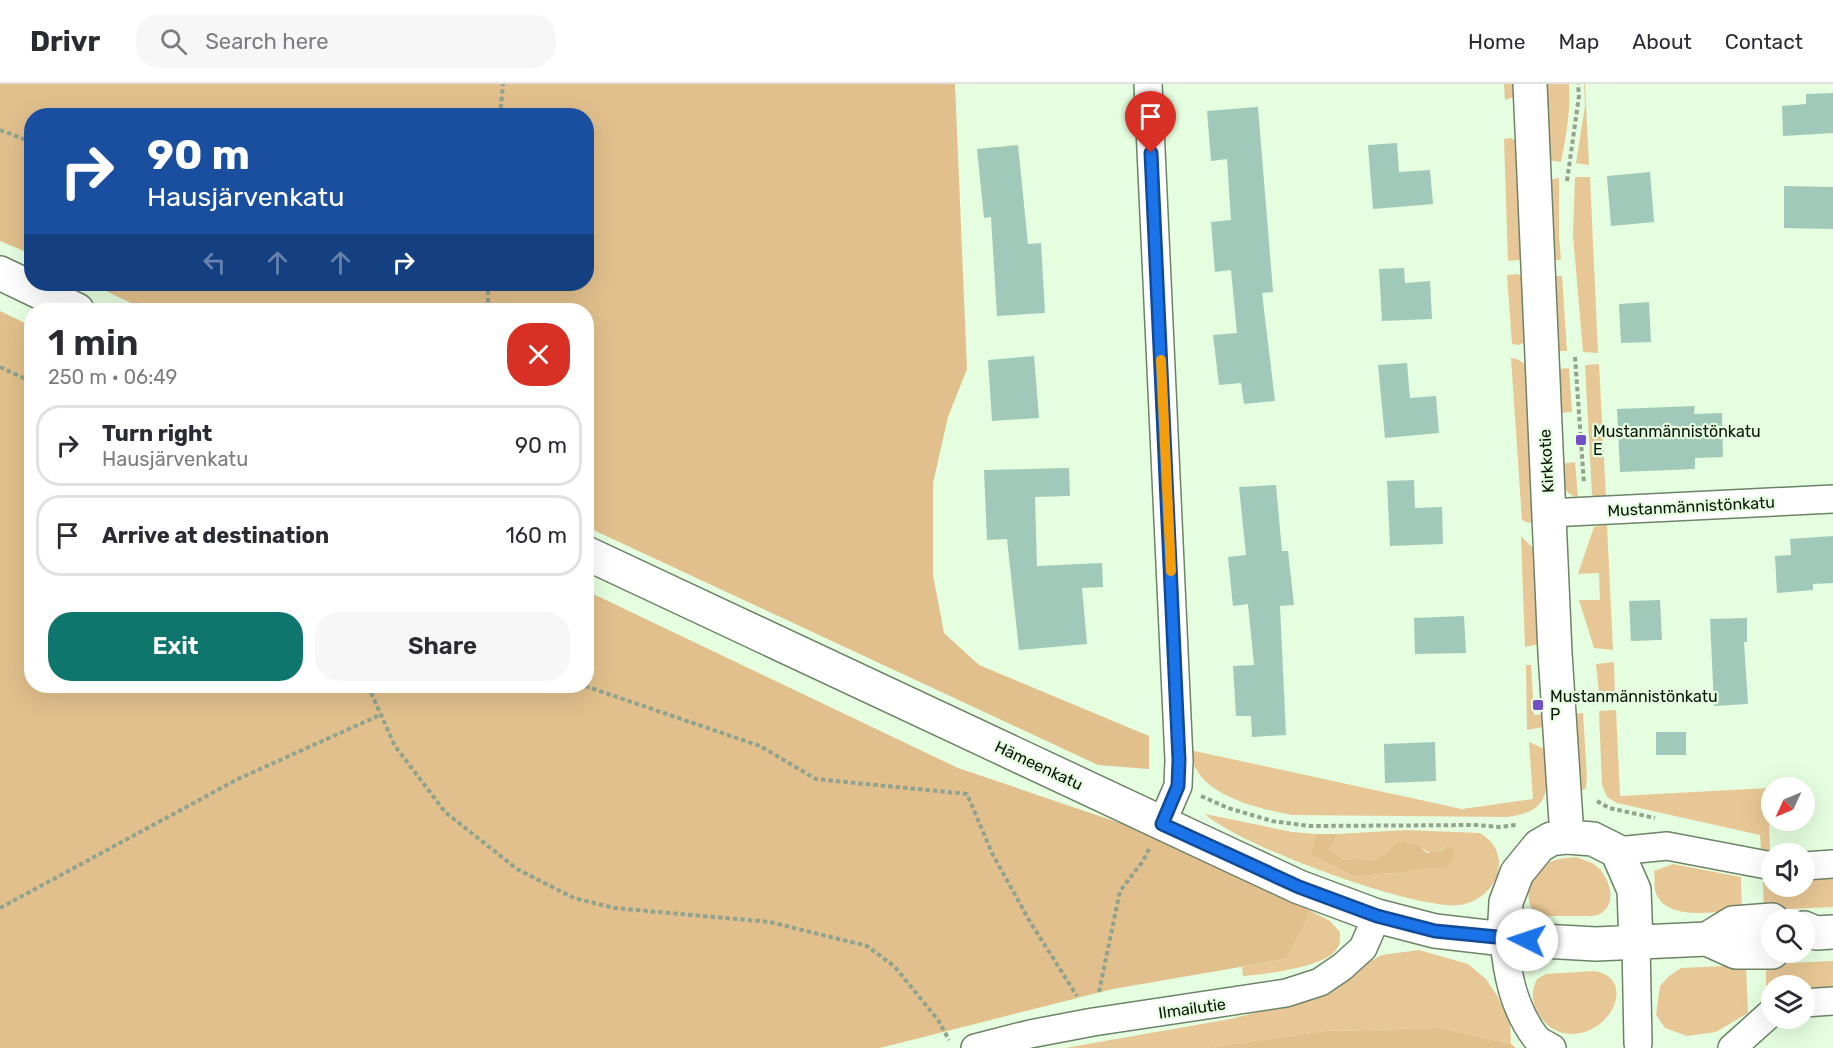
<!DOCTYPE html>
<html lang="en">
<head>
<meta charset="utf-8">
<style>
	body { margin:0; font-family:Rubik,sans-serif; background:#f7f7f7; color:#2b2b33; height:100vh; display:flex; flex-direction:column; font-size:22px; white-space:nowrap }
	* { box-sizing:border-box; margin:0 }
	p { font-size:20px; color:#7c7c81 }
	.icon { flex:none; width:33px; height:33px; fill:none; stroke:currentColor; stroke-width:2; stroke-linecap:round; stroke-linejoin:round }
	.map { position:relative; flex:1; overflow:hidden }
	.sheet { position:absolute; left:24px; top:219px; width:570px; height:390px; display:flex; flex-direction:column; background:#fff; border-radius:24px; box-shadow:0 6px 24px #0002 }
	.sheet>* { flex:none }
	.hud { position:absolute; left:24px; top:24px; width:570px; height:183px; border-radius:24px; box-shadow:0 6px 24px #0002; background:#1a4fa0; color:#fff; overflow:hidden }
	.needle { width:39px; rotate:226deg }
	.tools { position:absolute; left:1761px; top:693px; display:grid; gap:12px }
	.tools a { display:grid; place-items:center; width:54px; height:54px; border-radius:50%; background:#fff; box-shadow:0 6px 24px #0002; font-size:30px }
	.pin { position:absolute; display:grid; place-items:center; width:51px; height:51px; color:#fff; margin:-62px -26px; border-radius:50% 50% 50% 0; rotate:-45deg; box-shadow:0 0 6px #0007 }
	.pin .icon { rotate:45deg }
	.me { position:absolute; width:66px; margin:-33px; rotate:274deg; stroke-linejoin:round; filter:drop-shadow(0 0 4px #0008) }
	.turn { display:flex; align-items:center; gap:21px; height:126px; padding:0 24px; font-size:27px }
	.turn .icon { width:78px; height:78px; stroke-width:2.5 }
	.turn b { display:block; font-size:42px; line-height:51px }
	.lanes { display:flex; align-items:center; height:57px; padding:0 24px; background:#0003; justify-content:center; gap:30px; direction:ltr }
	.lanes .off { opacity:.35 }
	.round { display:grid; place-items:center; flex:none; width:63px; height:63px; border-radius:24px; background:#f7f7f7 }
	.headline { display:flex; align-items:center; justify-content:space-between; height:102px; padding:0 24px }
	h1 { font-size:36px; font-weight:600; line-height:45px }
	.primary-button { display:flex; gap:12px; margin-top:auto; padding:12px 24px }
	.primary-button a { flex:1; height:69px; border-radius:24px; background:#0f766e; color:#fff; font-size:24px; font-weight:600; line-height:69px; text-align:center }
	.primary-button a+a { background:#f7f7f7; color:#2b2b33 }
	ul { padding:0; list-style:none }
	li { display:flex; align-items:center; gap:18px; height:81px; margin:0 12px 9px; padding:0 12px; border:3px solid #e1e1e2; border-radius:24px }
	li div { flex:1 }
	li b { display:block; font-size:22px }
	li em { font-style:normal }
	header { display:flex; align-items:center; gap:36px; box-sizing:border-box; height:84px; padding:0 30px; background:#fff; border-bottom:2px solid #e1e1e2 }
	header strong { font-size:28px }
	nav { display:flex; gap:33px; margin-inline-start:auto; font-size:21px }
	.search { width:420px; height:54px; background:#f7f7f7; display:flex; align-items:center; gap:15px; box-sizing:border-box; padding:0 21px; border-radius:24px; color:#7c7c81; font-size:22px }
	.map>svg:first-child { display:block }
</style>
</head>
<body>
<header>
<strong>Drivr</strong>
<div class="search"><svg class="icon" aria-label="search" viewBox="0 0 24 24"><circle cx="10" cy="10" r="6"/><path d="M15 15l6 6"/></svg>Search here</div>
<nav><a>Home</a><a>Map</a><a>About</a><a>Contact</a></nav>
</header>
<div class="map">
<svg width="1833" height="964" viewBox="0 0 1833 964">
	<rect width="100%" height="100%" fill="#e5fedf"/>
	<path fill="#e7c795" d="M 1504,0 L 1516,0 L 1516,12 L 1505,16 Z
		M 1544,0 L 1569,0 C 1571,27 1566,52 1561,78 L 1547,76 Z
		M 1584,0 L 1585,0 L 1589,81 L 1576,79 L 1585,22 Z
		M 1511,54 L 1517,58 L 1522,174 L 1519,176 L 1508,177 L 1504,55 Z
		M 1575,93 L 1590,93 L 1598,269 L 1583,268 L 1573,151 Z
		M 1559,94 L 1559,152 L 1561,176 L 1551,176 L 1548,96 Z
		M 1517,190 L 1522,192 L 1526,258 L 1519,261 L 1512,260 L 1507,191 Z
		M 1553,192 L 1562,192 L 1567,267 L 1556,267 Z
		M 1511,274 L 1517,275 L 1527,281 L 1535,436 L 1529,439 L 1522,436 Z
		M 1599,280 L 1606,414 L 1595,414 L 1592,411 L 1585,281 Z
		M 1569,284 L 1572,328 L 1559,329 L 1557,285 Z
		M 1575,378 L 1578,413 C 1561,411 1562,393 1561,380 Z
		M 1607,441 L 1613,566 L 1594,564 L 1579,516 L 1600,516 L 1599,489 L 1578,490 L 1594,443 Z
		M 1521,452 L 1535,466 L 1540,560 L 1525,563 Z
		M 1614,578 L 1615,610 L 1602,611 L 1599,609 L 1596,580 Z
		M 1526,581 L 1531,581 L 1534,631 L 1544,630 L 1544,643 L 1527,646 Z
		M 1616,626 L 1620,712 L 1768,704 L 1770,767 L 1761,765 L 1760,751 L 1617,719 L 1607,713 L 1602,701 L 1599,627 Z
		M 1583,629 L 1587,693 L 1586,704 L 1580,708 L 1572,630 Z
		M 1529,658 L 1545,665 C 1547,704 1554,728 1506,733 L 1292,731 C 1256,724 1194,711 1190,666 L 1462,725 L 1533,715 Z
		M 1205,730 L 1292,748 L 1316,750 L 1310,771 L 1355,793 L 1387,789 L 1400,790 L 1425,784 L 1435,784 L 1447,762 C 1426,776 1431,765 1415,762 C 1409,761 1401,761 1395,761 L 1375,776 L 1362,774 L 1344,776 L 1328,765 L 1334,759 L 1337,750 L 1406,746 L 1480,749 C 1516,770 1496,816 1460,821 C 1416,827 1238,761 1205,730 Z
		M 1576,773 C 1582,775 1588,777 1594,780 C 1612,793 1620,827 1593,832 L 1545,832 L 1532,825 C 1522,808 1535,784 1552,777 C 1560,774 1568,774 1576,773 Z
		M 1673,780 L 1741,793 L 1742,826 C 1718,827 1663,839 1655,806 C 1654,801 1655,793 1654,787 Z
		M 1833,793 L 1833,823 L 1764,826 L 1763,796 L 1771,796 L 1772,802 L 1804,802 L 1805,794 Z
		M 1311,827 L 1330,837 L 1340,848 C 1340,855 1341,860 1336,866 C 1322,884 1265,890 1243,892 L 1242,883 L 1286,875 Z
		M 1419,866 L 1468,880 L 1486,895 L 1498,913 L 1510,938 L 1511,960 L 1441,944 L 1326,947 L 1205,964 L 1065,964 L 1230,935 L 1288,921 L 1382,871 Z
		M 1833,877 L 1833,907 L 1805,909 L 1804,902 L 1772,902 L 1771,914 L 1766,911 L 1766,880 Z
		M 1746,881 L 1748,929 L 1716,948 L 1687,952 L 1665,944 L 1656,931 L 1660,902 L 1668,893 L 1681,884 Z
		M 1594,887 C 1636,893 1614,949 1572,950 C 1560,950 1548,944 1541,934 C 1532,922 1530,909 1537,895 L 1546,890 Z"/>
	<path fill="#e1c08d" d="M 0,0 L 955,0 L 967,285 L 948,333 L 933,399 L 933,491 L 944,549 L 979,581 L 1149,652 L 1149,685 L 1098,681 L 587,443 L 586,226 L 146,226 L 91,200 L 586,200 L 586,32 L 32,32 L 31,170 L 0,157 Z
		M 0,227 L 31,242 L 32,602 L 586,602 L 587,507 L 958,684 L 1129,742 L 1311,827 L 1286,875 L 1113,905 L 880,964 L 0,964 Z
		M 1316,750 L 1337,750 L 1334,759 L 1328,765 L 1344,776 L 1362,774 L 1375,776 L 1395,761 L 1404,757 L 1419,762 L 1427,769 L 1440,767 L 1447,762 L 1453,765 L 1454,771 L 1446,784 L 1425,784 L 1400,790 L 1387,789 L 1355,793 L 1310,771 Z
		M 1441,944 L 1511,960 L 1516,964 L 1205,964 L 1326,947 Z"/>
	<path fill="#a0c9ba" d="M 1833,9 L 1833,49 L 1783,52 L 1782,22 L 1806,20 L 1806,10 Z
		M 1258,23 L 1273,208 L 1262,209 L 1275,317 L 1244,320 L 1241,299 L 1219,301 L 1213,251 L 1237,249 L 1231,186 L 1215,188 L 1211,138 L 1231,136 L 1227,75 L 1211,77 L 1207,27 Z
		M 1397,59 L 1399,88 L 1430,86 L 1433,120 L 1373,125 L 1368,61 Z
		M 1018,61 L 1028,160 L 1041,159 L 1045,229 L 997,232 L 991,133 L 984,134 L 977,65 Z
		M 1650,88 L 1654,138 L 1611,142 L 1607,92 Z
		M 1784,102 L 1833,103 L 1833,145 L 1784,144 Z
		M 1404,184 L 1405,199 L 1430,197 L 1432,235 L 1382,237 L 1379,185 Z
		M 1649,218 L 1651,258 L 1621,259 L 1619,220 Z
		M 1034,272 L 1039,334 L 992,337 L 988,276 Z
		M 1407,279 L 1410,314 L 1436,312 L 1439,349 L 1385,354 L 1378,281 Z
		M 1695,322 L 1694,330 L 1722,329 L 1723,373 L 1695,374 L 1695,385 L 1620,388 L 1617,325 Z
		M 1069,384 L 1070,412 L 1035,413 L 1037,482 L 1102,479 L 1103,503 L 1082,504 L 1087,560 L 1019,566 L 1007,455 L 987,456 L 984,386 Z
		M 1414,396 L 1415,424 L 1442,423 L 1443,460 L 1390,462 L 1387,397 Z
		M 1276,401 L 1282,467 L 1288,467 L 1294,521 L 1280,522 L 1286,651 L 1252,653 L 1251,632 L 1236,632 L 1233,582 L 1254,581 L 1248,520 L 1233,522 L 1228,473 L 1246,471 L 1239,403 Z
		M 1833,452 L 1833,499 L 1813,500 L 1813,506 L 1777,509 L 1775,472 L 1791,471 L 1790,455 Z
		M 1660,516 L 1662,556 L 1631,557 L 1629,517 Z
		M 1464,532 L 1466,569 L 1415,570 L 1414,534 Z
		M 1747,534 L 1747,558 L 1744,558 L 1748,620 L 1714,622 L 1710,535 Z
		M 1656,648 L 1686,648 L 1686,671 L 1656,671 Z
		M 1435,658 L 1436,697 L 1385,699 L 1384,660 Z"/>
	<g fill="none" stroke-linecap="round" stroke-linejoin="round">
		<g stroke="#6d8367" stroke-width="30">
			<path id="street" d="M 1148,0 L 1179,676 L 1178,702 L 1162,739
				M 1549,429 L 1833,415
				M 1617,767 L 1667,762 L 1772,782
				M 1804,782 L 1833,780
				M 1504,855 C 1507,891 1514,925 1536,954 C 1540,958 1547,961 1552,964
				M 1636,859 L 1638,959
				M 1804,919 L 1833,917
				M 975,964 L 1030,950 L 1093,938 L 1286,909 L 1320,898 L 1342,883 L 1363,864 L 1377,832
				M 1732,964 L 1772,928"/>
		</g>
		<g stroke="#6d8367" stroke-width="36">
			<path id="secondary" d="M 1530,0 L 1555,569 L 1567,753
				M 0,189 L 77,226
				M 586,469 L 1226,769 L 1299,803 L 1377,832 L 1435,847 L 1504,855 L 1596,860 L 1707,855 L 1736,868 L 1772,868
				M 1804,844 L 1816,849 L 1833,848
				M 1504,855 L 1506,818 L 1517,789 L 1539,762 L 1551,755 L 1567,753 L 1593,755 L 1617,767 L 1634,806 L 1636,859
				M 1707,855 L 1733,839 L 1772,836"/>
		</g>
		<path stroke="#91a38c" stroke-width="4" stroke-dasharray="4.5 3" stroke-linecap="butt" d="M 500,32 L 503,0
			M 0,46 L 32,58
			M 1567,97 L 1579,12 L 1578,0
			M 488,226 L 488,200
			M 1575,273 L 1584,400
			M 0,283 L 32,298
			M 368,602 L 395,662 L 445,728 L 517,785 L 574,814 L 614,824 L 770,838 L 867,862 L 895,883 L 938,936 L 949,956
			M 585,602 L 760,662 L 816,695 L 967,710 L 992,769 L 1029,836 L 1077,912
			M 1201,712 L 1228,724 L 1272,737 L 1310,742 L 1476,741 L 1499,743 L 1516,741
			M 1597,717 L 1609,724 L 1655,734
			M 0,824 L 238,695 L 380,631
			M 1099,908 L 1120,807 L 1143,777 L 1149,765"/>
		<use href="#street" stroke="#fff" stroke-width="27"/>
		<use href="#secondary" stroke="#fff" stroke-width="33"/>
	</g>
	<g fill="none" stroke-linecap="round" stroke-linejoin="round">
		<g stroke="#114b97" stroke-width="15">
			<path id="route" d="M 1151,69 L 1179,676 L 1178,702 L 1162,740 L 1299,803 L 1377,832 L 1435,847 L 1527,856"/>
		</g>
		<use href="#route" stroke="#1a73e8" stroke-width="10"/>
		<path stroke="#f59e0b" stroke-width="10" d="M 1161,276 L 1171,487"/>
	</g>
	<g fill="#724ec7" stroke="#e5fedf" stroke-width="2">
		<rect x="1575" y="350" width="12" height="12" rx="3"/>
		<rect x="1532" y="615" width="12" height="12" rx="3"/>
	</g>
	<g text-anchor="middle" stroke-width="4.5" stroke-linejoin="round" paint-order="stroke">
		<g font-size="16" fill="#0b1309" stroke="#e5fedf" text-anchor="start">
			<text x="1593" y="353">Mustanmännistönkatu<tspan x="1593" dy="18">E</tspan></text>
			<text x="1550" y="618">Mustanmännistönkatu<tspan x="1550" dy="18">P</tspan></text>
		</g>
		<g font-size="16" fill="#0b1309" stroke="#e5fedf">
			<text transform="translate(1546 377) rotate(-93)" y="6">Kirkkotie</text>
			<text transform="translate(1691 422) rotate(-3)" y="6">Mustanmännistönkatu</text>
			<text transform="translate(1039 681) rotate(25)" y="6">Hämeenkatu</text>
			<text transform="translate(1192 924) rotate(-8)" y="6">Ilmailutie</text>
		</g>
	</g>
</svg>
<div class="tools">
<a><svg class="needle" viewBox="-14 -14 28 28"><path d="M0-13l5 13h-10z" fill="#e53935"/><path d="M0 13l5-13h-10z" fill="#7c7c81"/></svg></a>
<a><svg class="icon" aria-label="sound" viewBox="0 0 24 24"><path d="M4 9h4l5-4v14l-5-4H4zM17 9q2 3 0 6"/></svg></a>
<a><svg class="icon" aria-label="search" viewBox="0 0 24 24"><circle cx="10" cy="10" r="6"/><path d="M15 15l6 6"/></svg></a>
<a><svg class="icon" aria-label="layers" viewBox="0 0 24 24"><path d="M12 4l9 5-9 5-9-5zM3 14l9 5 9-5"/></svg></a>
</div>
<div class="pin" style="left:1151px;top:69px;background:#d93025"><svg class="icon" aria-label="arrive" viewBox="0 0 24 24"><path d="M6 21V4h12l-3 4 3 4H6"/></svg></div>
<svg class="me" style="left:1527px;top:856px" viewBox="-20 -20 40 40"><circle r="19" fill="#fff"/><path d="M0-13L10 11 0 6-10 11z" fill="#1a73e8"/></svg>
<div class="hud">
<div class="turn"><svg class="icon" aria-label="right" viewBox="0 0 24 24"><path d="M7 20v-9h11M14 6l5 5-5 5"/></svg><div><b>90 m</b>Hausjärvenkatu</div></div>
<div class="lanes"><svg class="icon off" aria-label="left" viewBox="0 0 24 24"><path d="M17 20v-9H6M10 6l-5 5 5 5"/></svg><svg class="icon off" aria-label="ahead" viewBox="0 0 24 24"><path d="M12 20V5M6 11l6-6 6 6"/></svg><svg class="icon off" aria-label="ahead" viewBox="0 0 24 24"><path d="M12 20V5M6 11l6-6 6 6"/></svg><svg class="icon" aria-label="right" viewBox="0 0 24 24"><path d="M7 20v-9h11M14 6l5 5-5 5"/></svg></div>
</div>
<section class="sheet">
<div class="headline"><div><h1>1 min</h1><p>250 m · 06:49</p></div><a class="round" style="background:#d93025;color:#fff"><svg class="icon" aria-label="close" viewBox="0 0 24 24"><path d="M6 6l12 12M18 6L6 18"/></svg></a></div>
<ul>
<li><svg class="icon" aria-label="right" viewBox="0 0 24 24"><path d="M7 20v-9h11M14 6l5 5-5 5"/></svg><div><b>Turn right</b><p>Hausjärvenkatu</p></div><em>90 m</em></li>
<li><svg class="icon" aria-label="arrive" viewBox="0 0 24 24"><path d="M6 21V4h12l-3 4 3 4H6"/></svg><div><b>Arrive at destination</b></div><em>160 m</em></li>
</ul>
<div class="primary-button"><a>Exit</a><a>Share</a></div>
</section>
</div>
</body>
</html>
